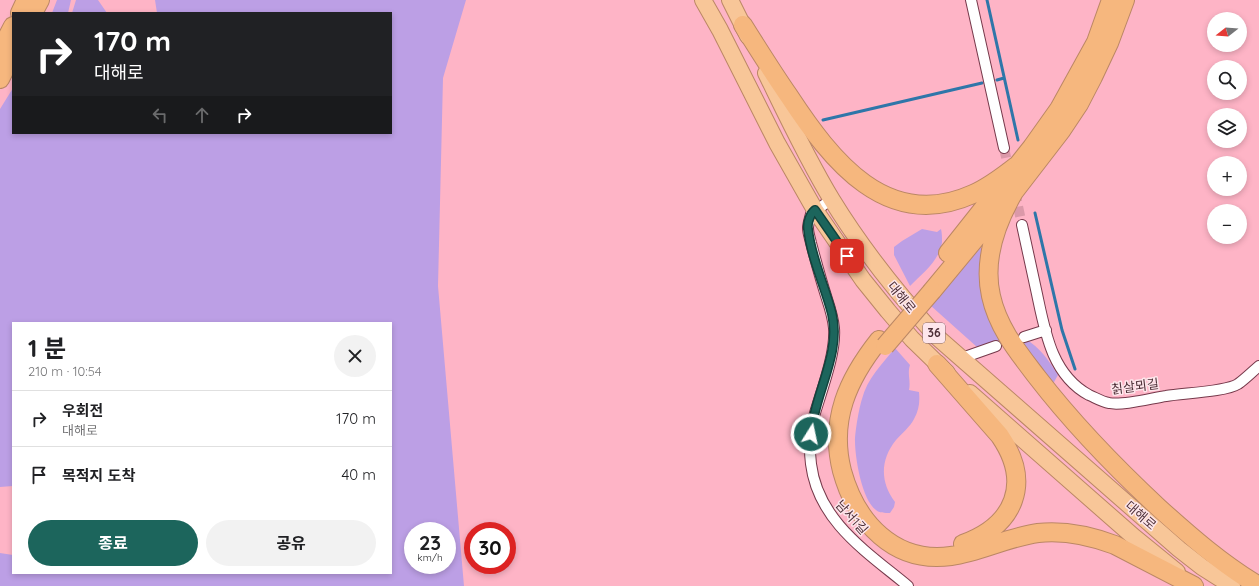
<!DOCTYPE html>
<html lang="ko">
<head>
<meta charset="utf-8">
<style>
	body { margin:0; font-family:Quicksand,"Noto Sans KR",sans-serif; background:#f2f2f2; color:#202124; height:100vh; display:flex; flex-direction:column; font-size:15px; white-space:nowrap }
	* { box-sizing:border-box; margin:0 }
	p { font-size:13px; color:#757577 }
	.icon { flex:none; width:22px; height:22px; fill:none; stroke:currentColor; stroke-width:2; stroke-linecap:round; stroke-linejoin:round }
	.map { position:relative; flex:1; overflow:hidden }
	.side { position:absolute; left:12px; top:322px; width:380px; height:252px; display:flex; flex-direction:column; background:#fff; border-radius:0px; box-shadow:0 2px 6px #0003 }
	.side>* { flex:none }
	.hud { position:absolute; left:12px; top:12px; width:380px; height:122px; border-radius:0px; box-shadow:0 2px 6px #0003; background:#202124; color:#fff; overflow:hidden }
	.needle { width:26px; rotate:253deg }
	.buttons { position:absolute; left:1207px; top:12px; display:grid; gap:8px }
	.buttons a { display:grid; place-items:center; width:40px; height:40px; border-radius:50%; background:#fff; box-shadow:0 2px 6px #0003; font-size:20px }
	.speed { position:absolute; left:404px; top:522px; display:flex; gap:8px; font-size:20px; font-weight:700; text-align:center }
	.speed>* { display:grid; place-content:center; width:52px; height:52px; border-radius:50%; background:#fff; box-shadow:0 2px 6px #0003; line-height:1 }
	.speed small { font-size:10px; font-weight:400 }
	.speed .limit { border:6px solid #d22; background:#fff; color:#111 }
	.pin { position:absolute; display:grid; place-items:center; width:34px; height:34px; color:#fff; margin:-17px; border-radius:8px; box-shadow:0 2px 6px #0006 }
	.me { position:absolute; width:44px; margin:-22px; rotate:10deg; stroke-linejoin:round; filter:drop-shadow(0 0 3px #0008) }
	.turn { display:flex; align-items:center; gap:14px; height:84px; padding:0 16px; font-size:18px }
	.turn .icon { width:52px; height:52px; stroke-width:2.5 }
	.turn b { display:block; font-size:28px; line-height:34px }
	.lanes { display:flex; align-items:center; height:38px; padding:0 16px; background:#0003; justify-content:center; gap:20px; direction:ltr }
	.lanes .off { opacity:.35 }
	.round { display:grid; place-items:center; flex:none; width:42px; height:42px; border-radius:21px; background:#f2f2f2 }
	.head { display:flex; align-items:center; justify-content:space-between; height:68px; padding:0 16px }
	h1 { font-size:24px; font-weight:700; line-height:30px }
	.button { display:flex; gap:8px; margin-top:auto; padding:8px 16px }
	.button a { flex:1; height:46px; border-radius:24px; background:#1c655c; color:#fff; font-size:16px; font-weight:700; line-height:46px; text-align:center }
	.button a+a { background:#f2f2f2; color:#202124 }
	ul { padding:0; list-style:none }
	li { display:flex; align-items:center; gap:12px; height:56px; padding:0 16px; border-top:1px solid #e0e0e0 }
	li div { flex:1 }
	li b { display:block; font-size:15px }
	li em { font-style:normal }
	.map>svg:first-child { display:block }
</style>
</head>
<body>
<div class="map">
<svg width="1259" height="586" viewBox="0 0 1259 586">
	<rect width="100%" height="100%" fill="#feb4c6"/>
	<path fill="#bc9fe5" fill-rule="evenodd" d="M 57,0 L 71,0 L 68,13 L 52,13 Z
		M 76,0 L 98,0 L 107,13 L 72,13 Z
		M 155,0 L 466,0 L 443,78 L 438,286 L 464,586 L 0,586 L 0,553 L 13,555 L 13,573 L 391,573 L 391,323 L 13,323 L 13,486 L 0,487 L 0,109 L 13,88 L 13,133 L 391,133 L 391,13 L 157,13 ZM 413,531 L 447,531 L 447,565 L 413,565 Z
		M 922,229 L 937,232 L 941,229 C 942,233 942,238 942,242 C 940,260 922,274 910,286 L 894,255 L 894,247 L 902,241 Z
		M 980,247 L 984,250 C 985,282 981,313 1001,340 L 977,347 L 930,305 L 975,249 Z
		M 1025,339 C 1040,347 1049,361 1058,375 L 1054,382 L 1050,382 L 1018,342 Z
		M 895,348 L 910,365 C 907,374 911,381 909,390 L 919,392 C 920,402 919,410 914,419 C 910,427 902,433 896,440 C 880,460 880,482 895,502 L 894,507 L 890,513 C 885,513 879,513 876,510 C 862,500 855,458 855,441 C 855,432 859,408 862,399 C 867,379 882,364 895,348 Z"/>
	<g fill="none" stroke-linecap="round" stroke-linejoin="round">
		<path stroke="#2e76a9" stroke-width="3" d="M 987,0 L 1018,140
			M 997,80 L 1004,78
			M 823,120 L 982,83
			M 1035,213 L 1062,330 L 1075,369"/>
		<path stroke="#db99a9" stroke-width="10" stroke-dasharray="10 5" stroke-linecap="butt" d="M 1004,148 L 1010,175
			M 1015,192 L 1022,225"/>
		<g stroke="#76394b" stroke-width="12">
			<path id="minor" d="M 971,0 L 1004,148
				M 832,199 L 811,214 C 810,218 808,224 808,228 C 808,233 810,238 811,243 C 816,262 821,280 827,299 C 830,308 833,318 834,328 C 836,353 822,389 815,413 C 810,429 809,447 811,464 C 818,521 867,552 908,586
				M 1022,225 C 1027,248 1032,271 1037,294 C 1045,332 1052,375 1089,395 C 1096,398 1102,402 1109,403 C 1122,406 1152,398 1166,396 C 1183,393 1225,392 1238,384 C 1245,379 1252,372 1259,366
				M 1024,337 L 1046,330
				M 962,358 L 996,346"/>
		</g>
		<g stroke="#bb8765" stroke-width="18">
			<path id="trunk" d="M 703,0 L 720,30 L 777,143 L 815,210 L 863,280 L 888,311 L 912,339 L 947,373
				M 730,0 L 748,36
				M 766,73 C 787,116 807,159 832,200 C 862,249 898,294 937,337 L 1179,549 L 1202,567 L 1232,586
				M 970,393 L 1134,537 L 1177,572"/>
		</g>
		<g stroke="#bb8765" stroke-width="20">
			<path id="motorway" d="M 20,13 L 26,0
				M 33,13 L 40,0
				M 743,25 C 758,49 773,73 789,96 C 831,160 887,233 973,194 C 989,187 1002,177 1016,166
				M 0,51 L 13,26
				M 0,79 L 13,53
				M 1014,192 C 996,223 983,261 991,296 C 998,328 1018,352 1037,377 C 1074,425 1115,467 1159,508 C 1190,536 1222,564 1259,586
				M 948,253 L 1032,147 L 1059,109 L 1096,42 L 1111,0
				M 932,291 L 1014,192 L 1061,131 L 1079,104 L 1093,77 L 1109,43 L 1125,0
				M 879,340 C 848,379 829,420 842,471 C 856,522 894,564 951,556 C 980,552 1008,537 1038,533 C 1065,530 1091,536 1115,545 L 1194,586
				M 937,364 L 1000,436 C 1032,483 1015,525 963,544"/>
		</g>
		<use href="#minor" stroke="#fff" stroke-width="10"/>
		<use href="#trunk" stroke="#f8c698" stroke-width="16"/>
		<use href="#motorway" stroke="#f6b77e" stroke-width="18"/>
		<g stroke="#bb8765" stroke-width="20" stroke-linecap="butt">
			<path id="motorway-bridge" d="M 885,346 L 932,291"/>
		</g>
		<use href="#motorway-bridge" stroke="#f6b77e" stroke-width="18"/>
	</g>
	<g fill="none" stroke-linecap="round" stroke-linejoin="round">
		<g stroke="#12423c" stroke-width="10">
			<path id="route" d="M 811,434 C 812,428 812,421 814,416 C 821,383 840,349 832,314 C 825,286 811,258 808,229 C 807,223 810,214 815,210 L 847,256"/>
		</g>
		<use href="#route" stroke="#1c655c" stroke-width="7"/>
	</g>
	<g text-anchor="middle" stroke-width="3" stroke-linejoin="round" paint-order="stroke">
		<rect fill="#fde6eb" stroke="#82666d" stroke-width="1" x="923" y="323" width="22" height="20" rx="3"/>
		<g font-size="12" font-weight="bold" fill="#4d2f37">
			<text x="934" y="337">36</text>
		</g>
		<g font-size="13" fill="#4d2f37" stroke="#fde6eb">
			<text transform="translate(902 297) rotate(51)" y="5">대해로</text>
			<text transform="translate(1135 386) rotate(-7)" y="5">칡살뫼길</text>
			<text transform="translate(1141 515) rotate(41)" y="5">대해로</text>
			<text transform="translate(852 517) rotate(48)" y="5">남서1길</text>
		</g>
	</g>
</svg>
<div class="buttons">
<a><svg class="needle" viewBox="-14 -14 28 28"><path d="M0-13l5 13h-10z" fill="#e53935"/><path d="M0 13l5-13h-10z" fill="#757577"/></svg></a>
<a><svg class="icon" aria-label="search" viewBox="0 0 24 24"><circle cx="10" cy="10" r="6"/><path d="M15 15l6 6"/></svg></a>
<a><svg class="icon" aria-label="layers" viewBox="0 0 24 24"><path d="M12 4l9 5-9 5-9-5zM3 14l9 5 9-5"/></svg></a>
<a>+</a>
<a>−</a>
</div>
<div class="speed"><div>23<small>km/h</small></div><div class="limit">30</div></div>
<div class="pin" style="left:847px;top:256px;background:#d93025"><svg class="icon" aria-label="arrive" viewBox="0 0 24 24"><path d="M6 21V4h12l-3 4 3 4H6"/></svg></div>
<svg class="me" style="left:811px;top:434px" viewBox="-20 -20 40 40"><circle r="17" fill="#1c655c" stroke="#fff" stroke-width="3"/><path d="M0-11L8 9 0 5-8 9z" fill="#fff"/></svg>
<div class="hud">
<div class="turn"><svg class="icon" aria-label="right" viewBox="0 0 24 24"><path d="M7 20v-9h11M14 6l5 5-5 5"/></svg><div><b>170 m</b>대해로</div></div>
<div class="lanes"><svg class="icon off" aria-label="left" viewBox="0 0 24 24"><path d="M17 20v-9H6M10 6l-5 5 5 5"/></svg><svg class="icon off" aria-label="ahead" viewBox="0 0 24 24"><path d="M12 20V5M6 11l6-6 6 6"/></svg><svg class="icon" aria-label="right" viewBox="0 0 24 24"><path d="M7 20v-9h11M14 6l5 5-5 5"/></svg></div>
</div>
<section class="side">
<div class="head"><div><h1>1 분</h1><p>210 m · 10:54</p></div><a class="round"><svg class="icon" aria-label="close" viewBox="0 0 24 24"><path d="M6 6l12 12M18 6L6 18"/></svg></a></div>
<ul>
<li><svg class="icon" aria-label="right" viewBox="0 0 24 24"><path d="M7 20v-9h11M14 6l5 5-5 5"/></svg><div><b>우회전</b><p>대해로</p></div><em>170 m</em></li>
<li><svg class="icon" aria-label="arrive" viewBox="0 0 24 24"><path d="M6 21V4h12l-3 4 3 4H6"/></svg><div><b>목적지 도착</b></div><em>40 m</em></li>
</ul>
<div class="button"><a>종료</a><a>공유</a></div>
</section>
</div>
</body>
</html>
